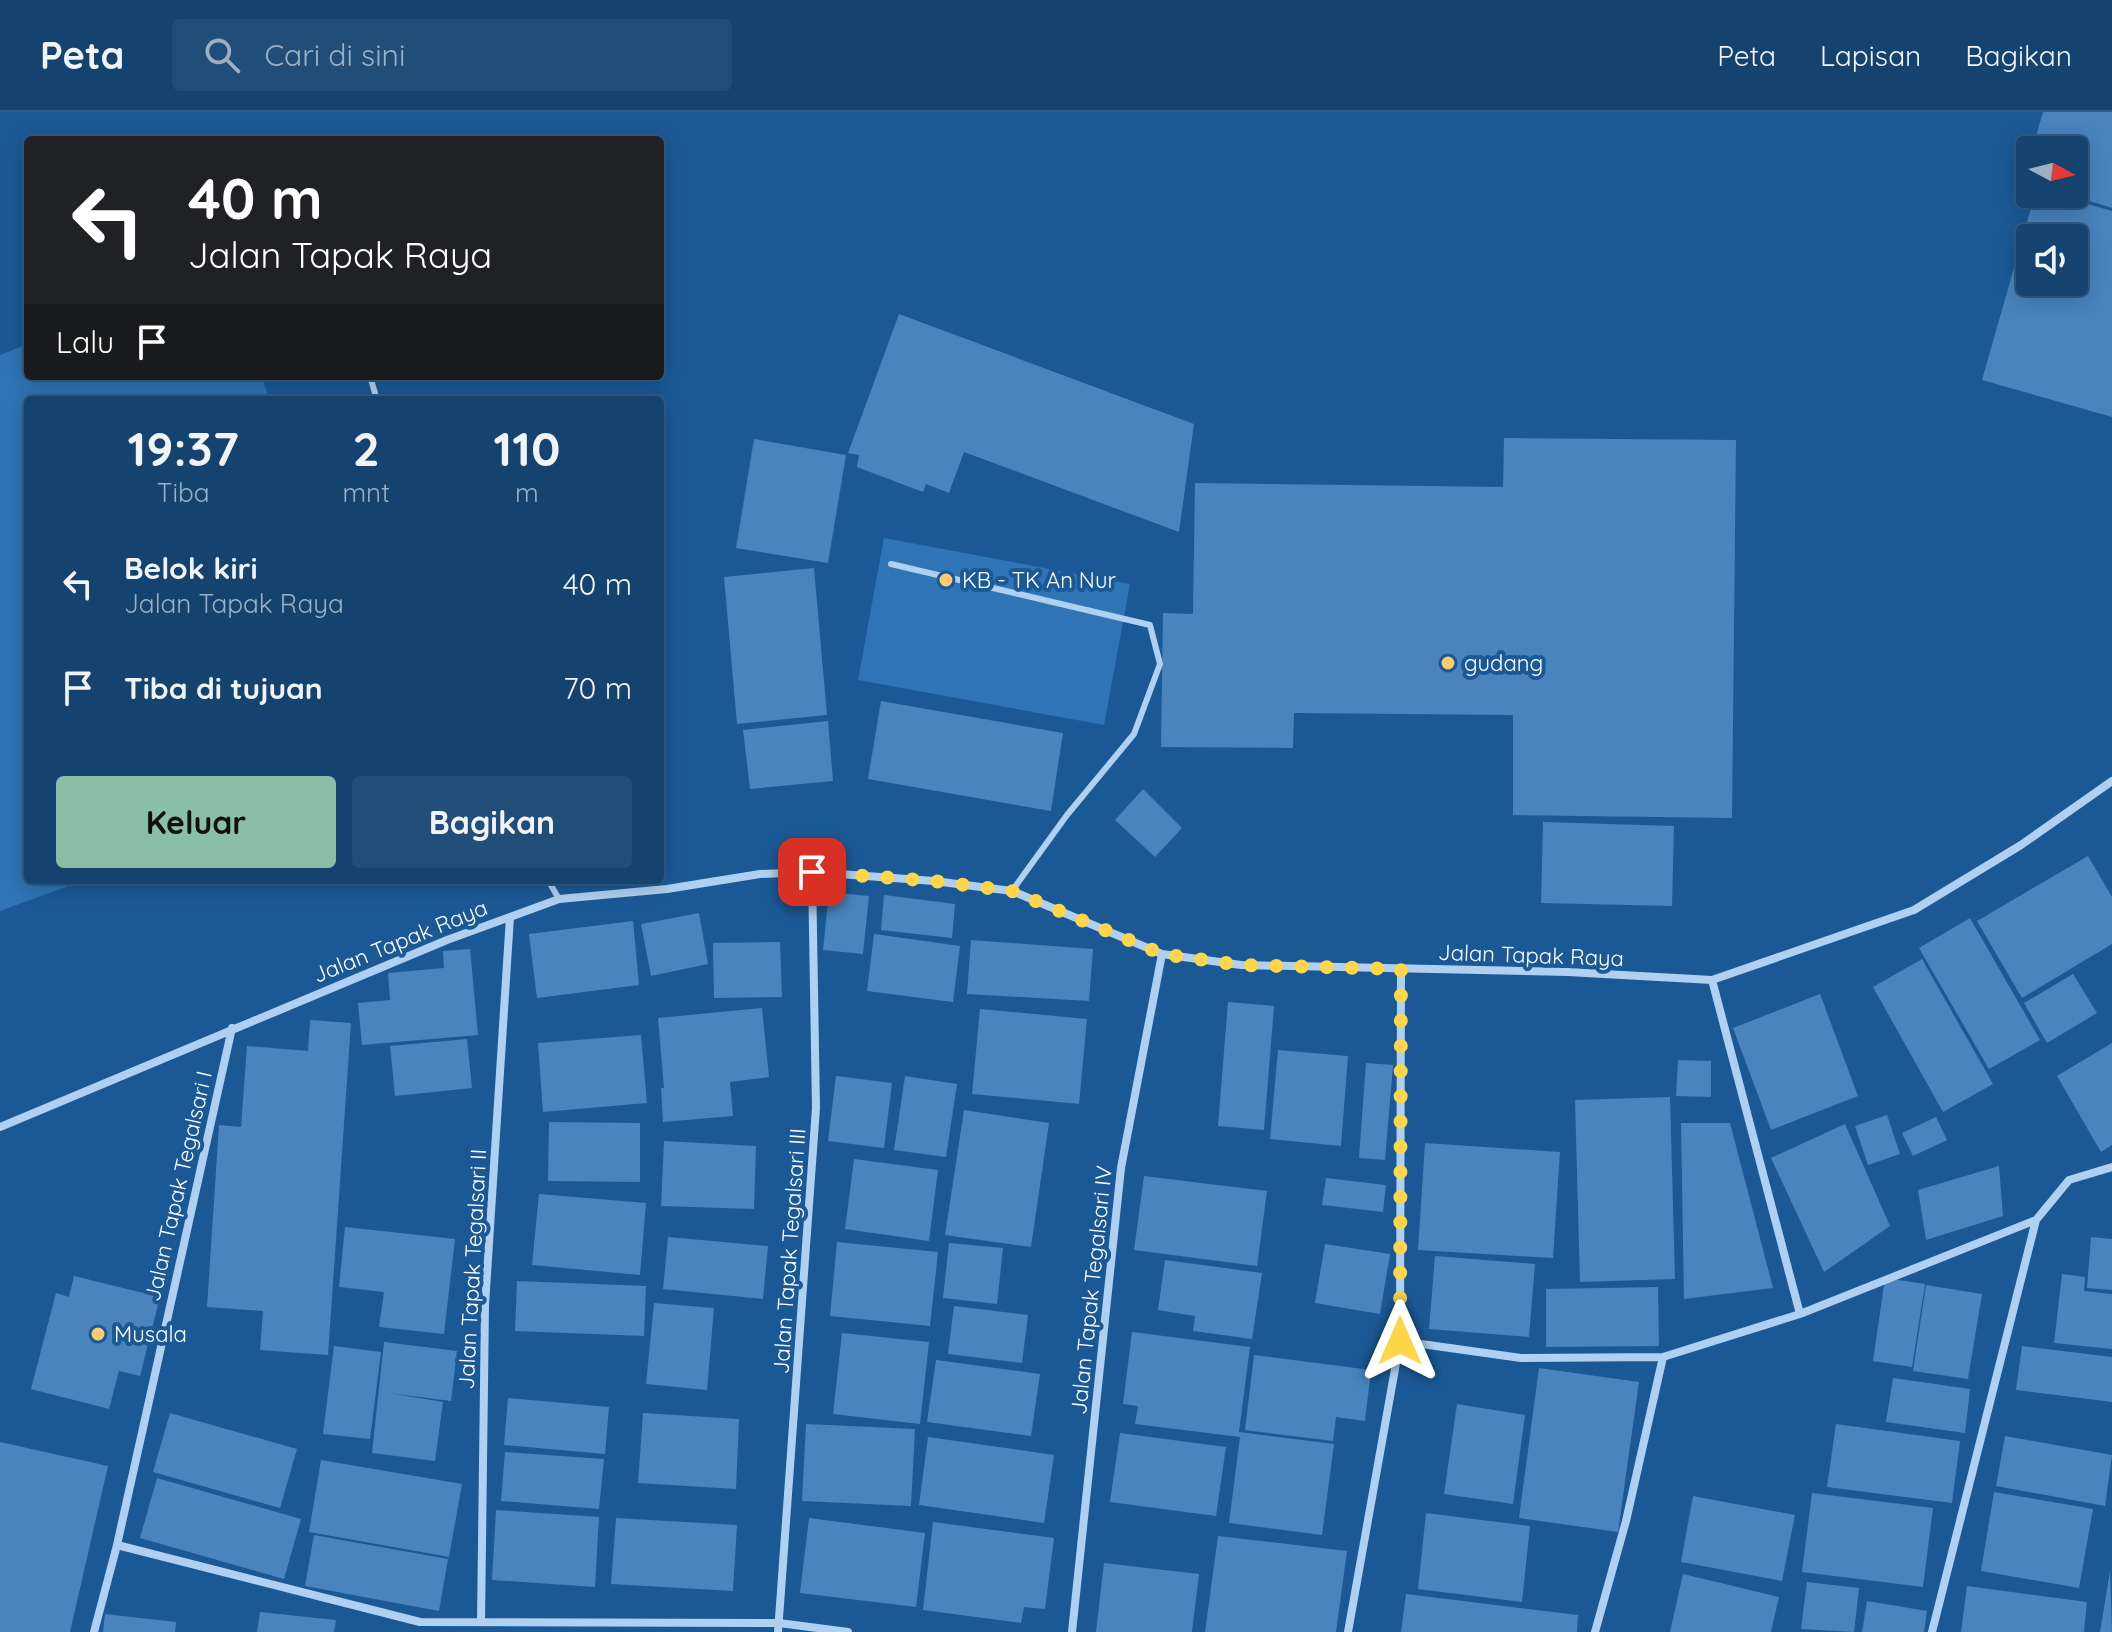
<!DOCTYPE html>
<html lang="id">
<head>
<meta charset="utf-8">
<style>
	body { margin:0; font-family:Quicksand,sans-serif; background:#214e78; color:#f1f3f6; height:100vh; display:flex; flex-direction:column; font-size:30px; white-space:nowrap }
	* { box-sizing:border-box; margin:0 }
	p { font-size:26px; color:#9db0c3 }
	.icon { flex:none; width:44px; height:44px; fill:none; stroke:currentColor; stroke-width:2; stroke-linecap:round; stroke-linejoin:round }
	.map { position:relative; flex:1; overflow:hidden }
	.panel { position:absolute; left:24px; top:284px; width:640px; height:488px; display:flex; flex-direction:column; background:#144370; border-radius:8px; box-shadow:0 4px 20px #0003,0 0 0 2px #335c83 }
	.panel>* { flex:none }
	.guide { position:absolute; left:24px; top:24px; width:640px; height:244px; border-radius:8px; box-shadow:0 4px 20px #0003,0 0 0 2px #335c83; background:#202124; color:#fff; overflow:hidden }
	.needle { width:52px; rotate:97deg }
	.buttons { position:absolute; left:2016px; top:24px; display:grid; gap:16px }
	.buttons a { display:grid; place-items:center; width:72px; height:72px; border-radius:8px; background:#144370; box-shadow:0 4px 20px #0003,0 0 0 2px #335c83; font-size:40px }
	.pin { position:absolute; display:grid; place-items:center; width:68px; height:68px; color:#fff; margin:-34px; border-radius:16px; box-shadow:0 4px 12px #0006 }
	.me { position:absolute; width:88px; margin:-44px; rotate:0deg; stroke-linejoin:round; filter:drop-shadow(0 0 6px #0008) }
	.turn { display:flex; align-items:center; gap:28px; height:168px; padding:0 32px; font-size:36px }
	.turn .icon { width:104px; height:104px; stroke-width:2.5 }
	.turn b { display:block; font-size:56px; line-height:68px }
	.then { display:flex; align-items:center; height:76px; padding:0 32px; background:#0003; gap:16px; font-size:30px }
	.eta { display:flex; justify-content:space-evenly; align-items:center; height:136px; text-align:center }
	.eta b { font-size:48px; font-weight:700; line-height:56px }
	.cta { display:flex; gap:16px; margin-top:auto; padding:16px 32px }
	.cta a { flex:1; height:92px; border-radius:8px; background:#8abfa5; color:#111; font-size:32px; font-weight:700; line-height:92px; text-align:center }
	.cta a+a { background:#214e78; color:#f1f3f6 }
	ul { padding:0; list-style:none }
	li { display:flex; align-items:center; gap:24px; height:104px; padding:0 32px }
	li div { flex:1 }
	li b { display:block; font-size:30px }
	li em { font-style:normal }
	header { display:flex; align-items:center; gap:48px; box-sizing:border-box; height:112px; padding:0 40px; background:#144370; border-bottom:2px solid #335c83 }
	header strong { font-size:38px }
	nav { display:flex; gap:44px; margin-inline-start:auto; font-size:28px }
	.search { width:560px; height:72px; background:#214e78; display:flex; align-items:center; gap:20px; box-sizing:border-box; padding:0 28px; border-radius:8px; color:#9db0c3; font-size:30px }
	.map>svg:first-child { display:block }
</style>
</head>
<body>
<header>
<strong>Peta</strong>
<div class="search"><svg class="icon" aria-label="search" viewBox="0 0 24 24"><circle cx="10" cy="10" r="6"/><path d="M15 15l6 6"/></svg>Cari di sini</div>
<nav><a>Peta</a><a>Lapisan</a><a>Bagikan</a></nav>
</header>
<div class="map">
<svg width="2112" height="1520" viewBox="0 0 2112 1520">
	<rect width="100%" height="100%" fill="#1b5996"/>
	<path fill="#2f74b4" d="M 28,232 L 28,264 L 261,264 L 270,288 L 28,288 L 28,768 L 85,768 L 0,799 L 0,243 Z
		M 884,426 L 1130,472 L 1104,613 L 858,568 Z"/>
	<path fill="#4984be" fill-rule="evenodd" d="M 2043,0 L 2112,0 L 2112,96 L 2074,84 L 2074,38 L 2032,38 Z
		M 2030,45 L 2030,70 L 2022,68 Z
		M 2035,82 L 2052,82 L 2112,99 L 2112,305 L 1982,268 ZM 2030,126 L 2074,126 L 2074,170 L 2030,170 Z
		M 899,202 L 1194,312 L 1179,420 L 964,340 L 949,381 L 926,372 L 923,380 L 857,355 L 859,343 L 848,341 Z
		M 1504,326 L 1736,328 L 1732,706 L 1513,703 L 1513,603 L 1294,601 L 1293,636 L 1161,635 L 1163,501 L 1193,502 L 1195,371 L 1503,375 Z
		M 754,327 L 846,343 L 828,451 L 736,436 Z
		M 814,456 L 827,603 L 737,612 L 724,465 Z
		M 881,589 L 1063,621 L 1051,699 L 868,667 Z
		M 828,609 L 833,669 L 750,677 L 743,618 Z
		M 1143,677 L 1182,716 L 1155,745 L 1115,708 Z
		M 1543,710 L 1674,714 L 1672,794 L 1541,791 Z
		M 2088,744 L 2112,785 L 2112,832 L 2022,886 L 1977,809 Z
		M 829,780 L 869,784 L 863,842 L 823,838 Z
		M 884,783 L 955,792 L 952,826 L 881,818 Z
		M 699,801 L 708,852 L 651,864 L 641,812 Z
		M 1970,806 L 2040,928 L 1989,957 L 1919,836 Z
		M 633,809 L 639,873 L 537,886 L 529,822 Z
		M 874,822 L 960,834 L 953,890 L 867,879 Z
		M 971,828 L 1093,837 L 1089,889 L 967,882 Z
		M 780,830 L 782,885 L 714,886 L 713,831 Z
		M 470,837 L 478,923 L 362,933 L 358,891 L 390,888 L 388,861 L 444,856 L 443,839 Z
		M 1922,847 L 1993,972 L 1943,1000 L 1873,875 Z
		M 2073,862 L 2097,901 L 2047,931 L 2024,891 Z
		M 1820,882 L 1858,984 L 1771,1018 L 1733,916 Z
		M 1228,890 L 1274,894 L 1264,1018 L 1218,1014 Z
		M 762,896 L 769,965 L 730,970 L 733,1004 L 663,1010 L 661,976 L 664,976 L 658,906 Z
		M 980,897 L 1087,907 L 1079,992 L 972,982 Z
		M 310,908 L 351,911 L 328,1243 L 260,1238 L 263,1199 L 207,1195 L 219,1013 L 241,1015 L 247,934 L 308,939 Z
		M 641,923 L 647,991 L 543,1000 L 538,931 Z
		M 467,927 L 472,976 L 395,984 L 390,934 Z
		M 2112,931 L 2112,1033 L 2101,1040 L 2057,964 Z
		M 1278,938 L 1348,944 L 1341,1034 L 1270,1027 Z
		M 1678,948 L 1711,949 L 1711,985 L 1676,984 Z
		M 1366,951 L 1393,953 L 1385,1048 L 1359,1046 Z
		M 836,964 L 892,971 L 884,1036 L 828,1029 Z
		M 905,964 L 957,972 L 946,1045 L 894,1038 Z
		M 1670,985 L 1675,1167 L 1580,1170 L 1575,988 Z
		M 964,998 L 1049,1011 L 1031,1135 L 945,1123 Z
		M 1887,1003 L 1900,1042 L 1868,1053 L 1855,1014 Z
		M 1936,1005 L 1947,1028 L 1913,1044 L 1902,1021 Z
		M 549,1010 L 640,1011 L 640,1070 L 548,1069 Z
		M 1681,1011 L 1730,1011 L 1773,1176 L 1684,1187 Z
		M 1845,1012 L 1890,1114 L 1824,1160 L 1771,1046 Z
		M 664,1029 L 756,1034 L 754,1097 L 661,1094 Z
		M 1425,1031 L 1560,1040 L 1553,1146 L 1418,1138 Z
		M 854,1047 L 938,1058 L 929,1129 L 845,1117 Z
		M 1999,1054 L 2003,1104 L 1926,1128 L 1918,1078 Z
		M 1144,1064 L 1267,1079 L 1257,1154 L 1134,1138 Z
		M 1326,1066 L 1386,1073 L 1383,1100 L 1322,1093 Z
		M 539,1082 L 646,1091 L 640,1163 L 532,1153 Z
		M 345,1115 L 455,1127 L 444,1222 L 379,1215 L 384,1180 L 339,1175 Z
		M 668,1125 L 768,1134 L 763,1187 L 663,1177 Z
		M 2091,1125 L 2112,1127 L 2112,1178 L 2087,1176 Z
		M 837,1130 L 938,1140 L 930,1214 L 830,1204 Z
		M 949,1131 L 1003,1136 L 997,1192 L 943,1186 Z
		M 1325,1132 L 1390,1142 L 1380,1202 L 1315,1191 Z
		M 1435,1144 L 1535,1152 L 1529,1225 L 1429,1217 Z
		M 1165,1148 L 1262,1161 L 1252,1227 L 1193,1219 L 1195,1204 L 1158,1198 Z
		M 2062,1162 L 2085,1165 L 2084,1179 L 2112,1182 L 2112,1237 L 2054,1231 Z
		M 74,1164 L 160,1185 L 140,1264 L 119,1259 L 109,1297 L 31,1277 L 56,1181 L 69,1185 Z
		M 1885,1166 L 1925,1172 L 1912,1255 L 1873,1249 Z
		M 517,1169 L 646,1174 L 644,1224 L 515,1219 Z
		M 1926,1173 L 1982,1182 L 1968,1267 L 1913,1259 Z
		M 1658,1175 L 1659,1234 L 1546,1235 L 1546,1177 Z
		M 654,1191 L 714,1196 L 707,1278 L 646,1272 Z
		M 954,1194 L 1028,1203 L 1022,1251 L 948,1242 Z
		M 1132,1220 L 1250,1235 L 1239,1320 L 1334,1332 L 1322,1423 L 1229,1411 L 1240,1325 L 1135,1312 L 1138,1294 L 1123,1292 Z
		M 842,1221 L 929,1230 L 920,1312 L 833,1302 Z
		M 384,1230 L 457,1239 L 451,1289 L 388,1281 L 443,1290 L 435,1349 L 372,1341 Z
		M 334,1234 L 381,1240 L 370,1327 L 323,1322 Z
		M 2022,1234 L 2112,1245 L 2112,1290 L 2016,1278 Z
		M 1254,1243 L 1371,1258 L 1365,1309 L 1336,1305 L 1333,1329 L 1245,1318 Z
		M 936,1248 L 1040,1262 L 1031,1324 L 927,1310 Z
		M 1539,1256 L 1639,1270 L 1618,1420 L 1519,1406 Z
		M 1893,1266 L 1970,1277 L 1965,1321 L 1886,1310 Z
		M 508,1286 L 609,1295 L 605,1342 L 504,1333 Z
		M 1457,1292 L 1525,1303 L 1513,1392 L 1444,1382 Z
		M 170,1301 L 297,1337 L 280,1396 L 153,1360 Z
		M 643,1301 L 739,1307 L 736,1377 L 638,1371 Z
		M 806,1312 L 915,1317 L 911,1394 L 802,1389 Z
		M 1836,1312 L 1960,1329 L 1952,1391 L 1827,1375 Z
		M 1120,1321 L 1226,1335 L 1216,1404 L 1110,1390 Z
		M 2005,1324 L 2112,1343 L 2105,1394 L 1996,1374 Z
		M 928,1325 L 1054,1343 L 1044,1411 L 919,1393 Z
		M 0,1330 L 108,1354 L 70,1520 L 0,1520 Z
		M 505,1340 L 604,1347 L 599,1397 L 501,1389 Z
		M 321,1348 L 462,1372 L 449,1445 L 309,1420 Z
		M 157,1366 L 301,1407 L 284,1467 L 140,1426 Z
		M 1994,1380 L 2093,1397 L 2079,1476 L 1981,1459 Z
		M 1812,1381 L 1933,1396 L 1923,1475 L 1802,1460 Z
		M 1693,1384 L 1795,1403 L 1782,1469 L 1681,1450 Z
		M 496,1398 L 599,1405 L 595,1475 L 492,1468 Z
		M 1426,1401 L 1530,1414 L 1522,1490 L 1418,1477 Z
		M 616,1406 L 737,1413 L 733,1479 L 611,1472 Z
		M 809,1406 L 925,1421 L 916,1495 L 800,1481 Z
		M 933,1410 L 1054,1426 L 1045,1497 L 1024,1495 L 1021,1511 L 923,1498 Z
		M 314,1423 L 448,1447 L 439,1499 L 305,1474 Z
		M 1218,1424 L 1347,1439 L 1336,1520 L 1205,1520 Z
		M 1104,1451 L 1199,1462 L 1192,1520 L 1096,1520 Z
		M 2110,1459 L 2112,1520 L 2100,1520 Z
		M 1683,1462 L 1779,1485 L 1771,1520 L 1670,1520 Z
		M 1807,1470 L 1859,1476 L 1854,1520 L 1801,1517 Z
		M 1967,1474 L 2087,1490 L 2084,1520 L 1961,1520 Z
		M 1406,1482 L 1578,1503 L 1577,1520 L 1401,1520 Z
		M 1867,1489 L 1927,1499 L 1924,1520 L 1862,1520 Z
		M 260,1500 L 336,1508 L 334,1520 L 257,1520 Z
		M 105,1502 L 176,1510 L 175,1520 L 103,1520 Z"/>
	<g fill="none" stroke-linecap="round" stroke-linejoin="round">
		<path stroke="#afd0f0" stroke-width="6" d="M 370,264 L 377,288
			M 891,452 L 1150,513 L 1160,552 L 1134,622 L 1067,703 L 1012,779
			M 548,768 L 559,787"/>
		<path stroke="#afd0f0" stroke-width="8" d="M 1712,868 L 1800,1202
			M 0,1015 L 447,828 L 559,787 L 667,777 L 760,762 L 812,760 L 934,769 L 1012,779 L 1162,842 L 1241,853 L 1568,860 L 1712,868 L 1914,798 L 2021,733 L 2112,669
			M 1400,1229 L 1521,1246 L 1663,1245 L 1800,1202 L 2036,1108
			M 117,1433 L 420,1510 L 779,1511 L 848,1520
			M 481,1510 L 485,1193 L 510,805
			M 94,1520 L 117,1433 L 232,916
			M 778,1520 L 816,996 L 812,760
			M 1072,1520 L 1121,1056 L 1162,842
			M 1348,1520 L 1400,1229 L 1401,857
			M 1595,1520 L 1626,1409 L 1663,1245
			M 1932,1520 L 2036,1108 L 2069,1068 L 2112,1055"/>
	</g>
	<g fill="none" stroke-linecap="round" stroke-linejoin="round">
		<path stroke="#ffd54a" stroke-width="14" stroke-dasharray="0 25.2" d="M 812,760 L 934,769 L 1012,779 L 1162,842 L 1241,853 L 1401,857 L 1400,1229"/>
	</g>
	<g fill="#ffcc6d" stroke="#1b5996" stroke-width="3">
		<circle cx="946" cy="468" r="8"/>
		<circle cx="1448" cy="551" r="8"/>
		<circle cx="98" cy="1222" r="8"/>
	</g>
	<g text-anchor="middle" stroke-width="8" stroke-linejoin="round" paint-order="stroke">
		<g font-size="22" fill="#fff" stroke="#1b5996" text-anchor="start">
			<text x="962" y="476">KB - TK An Nur</text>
			<text x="1464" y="559">gudang</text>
			<text x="114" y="1230">Musala</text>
		</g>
		<g font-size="22" fill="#fff" stroke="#1b5996">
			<text transform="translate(400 829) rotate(-22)" y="8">Jalan Tapak Raya</text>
			<text transform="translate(1531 843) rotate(2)" y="8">Jalan Tapak Raya</text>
			<text transform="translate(178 1074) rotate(-77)" y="8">Jalan Tapak Tegalsari I</text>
			<text transform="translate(789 1139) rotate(-86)" y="8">Jalan Tapak Tegalsari III</text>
			<text transform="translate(472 1157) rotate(-87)" y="8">Jalan Tapak Tegalsari II</text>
			<text transform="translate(1091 1178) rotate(-84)" y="8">Jalan Tapak Tegalsari IV</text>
		</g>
	</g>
</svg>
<div class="buttons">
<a><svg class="needle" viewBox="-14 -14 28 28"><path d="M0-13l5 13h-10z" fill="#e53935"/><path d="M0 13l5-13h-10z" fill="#9db0c3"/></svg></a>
<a><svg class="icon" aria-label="sound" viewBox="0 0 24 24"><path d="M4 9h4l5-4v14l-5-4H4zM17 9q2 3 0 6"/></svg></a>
</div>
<div class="pin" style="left:812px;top:760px;background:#d93025"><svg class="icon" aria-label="arrive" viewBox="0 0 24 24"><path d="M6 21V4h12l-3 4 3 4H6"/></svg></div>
<svg class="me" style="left:1400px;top:1229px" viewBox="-20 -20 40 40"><path d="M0-17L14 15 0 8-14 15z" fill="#ffd54a" stroke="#fff" stroke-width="4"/></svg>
<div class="guide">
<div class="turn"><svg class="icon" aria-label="left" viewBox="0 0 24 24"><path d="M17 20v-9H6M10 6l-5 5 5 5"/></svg><div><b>40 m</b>Jalan Tapak Raya</div></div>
<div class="then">Lalu<svg class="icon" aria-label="arrive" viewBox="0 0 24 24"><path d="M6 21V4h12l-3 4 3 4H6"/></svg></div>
</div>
<section class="panel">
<div class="eta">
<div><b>19:37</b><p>Tiba</p></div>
<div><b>2</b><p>mnt</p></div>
<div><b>110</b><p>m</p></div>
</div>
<ul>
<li><svg class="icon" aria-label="left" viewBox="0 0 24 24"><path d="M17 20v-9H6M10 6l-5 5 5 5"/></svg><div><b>Belok kiri</b><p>Jalan Tapak Raya</p></div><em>40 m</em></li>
<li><svg class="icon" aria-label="arrive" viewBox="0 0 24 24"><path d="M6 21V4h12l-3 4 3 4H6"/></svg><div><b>Tiba di tujuan</b></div><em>70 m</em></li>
</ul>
<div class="cta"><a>Keluar</a><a>Bagikan</a></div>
</section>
</div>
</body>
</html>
